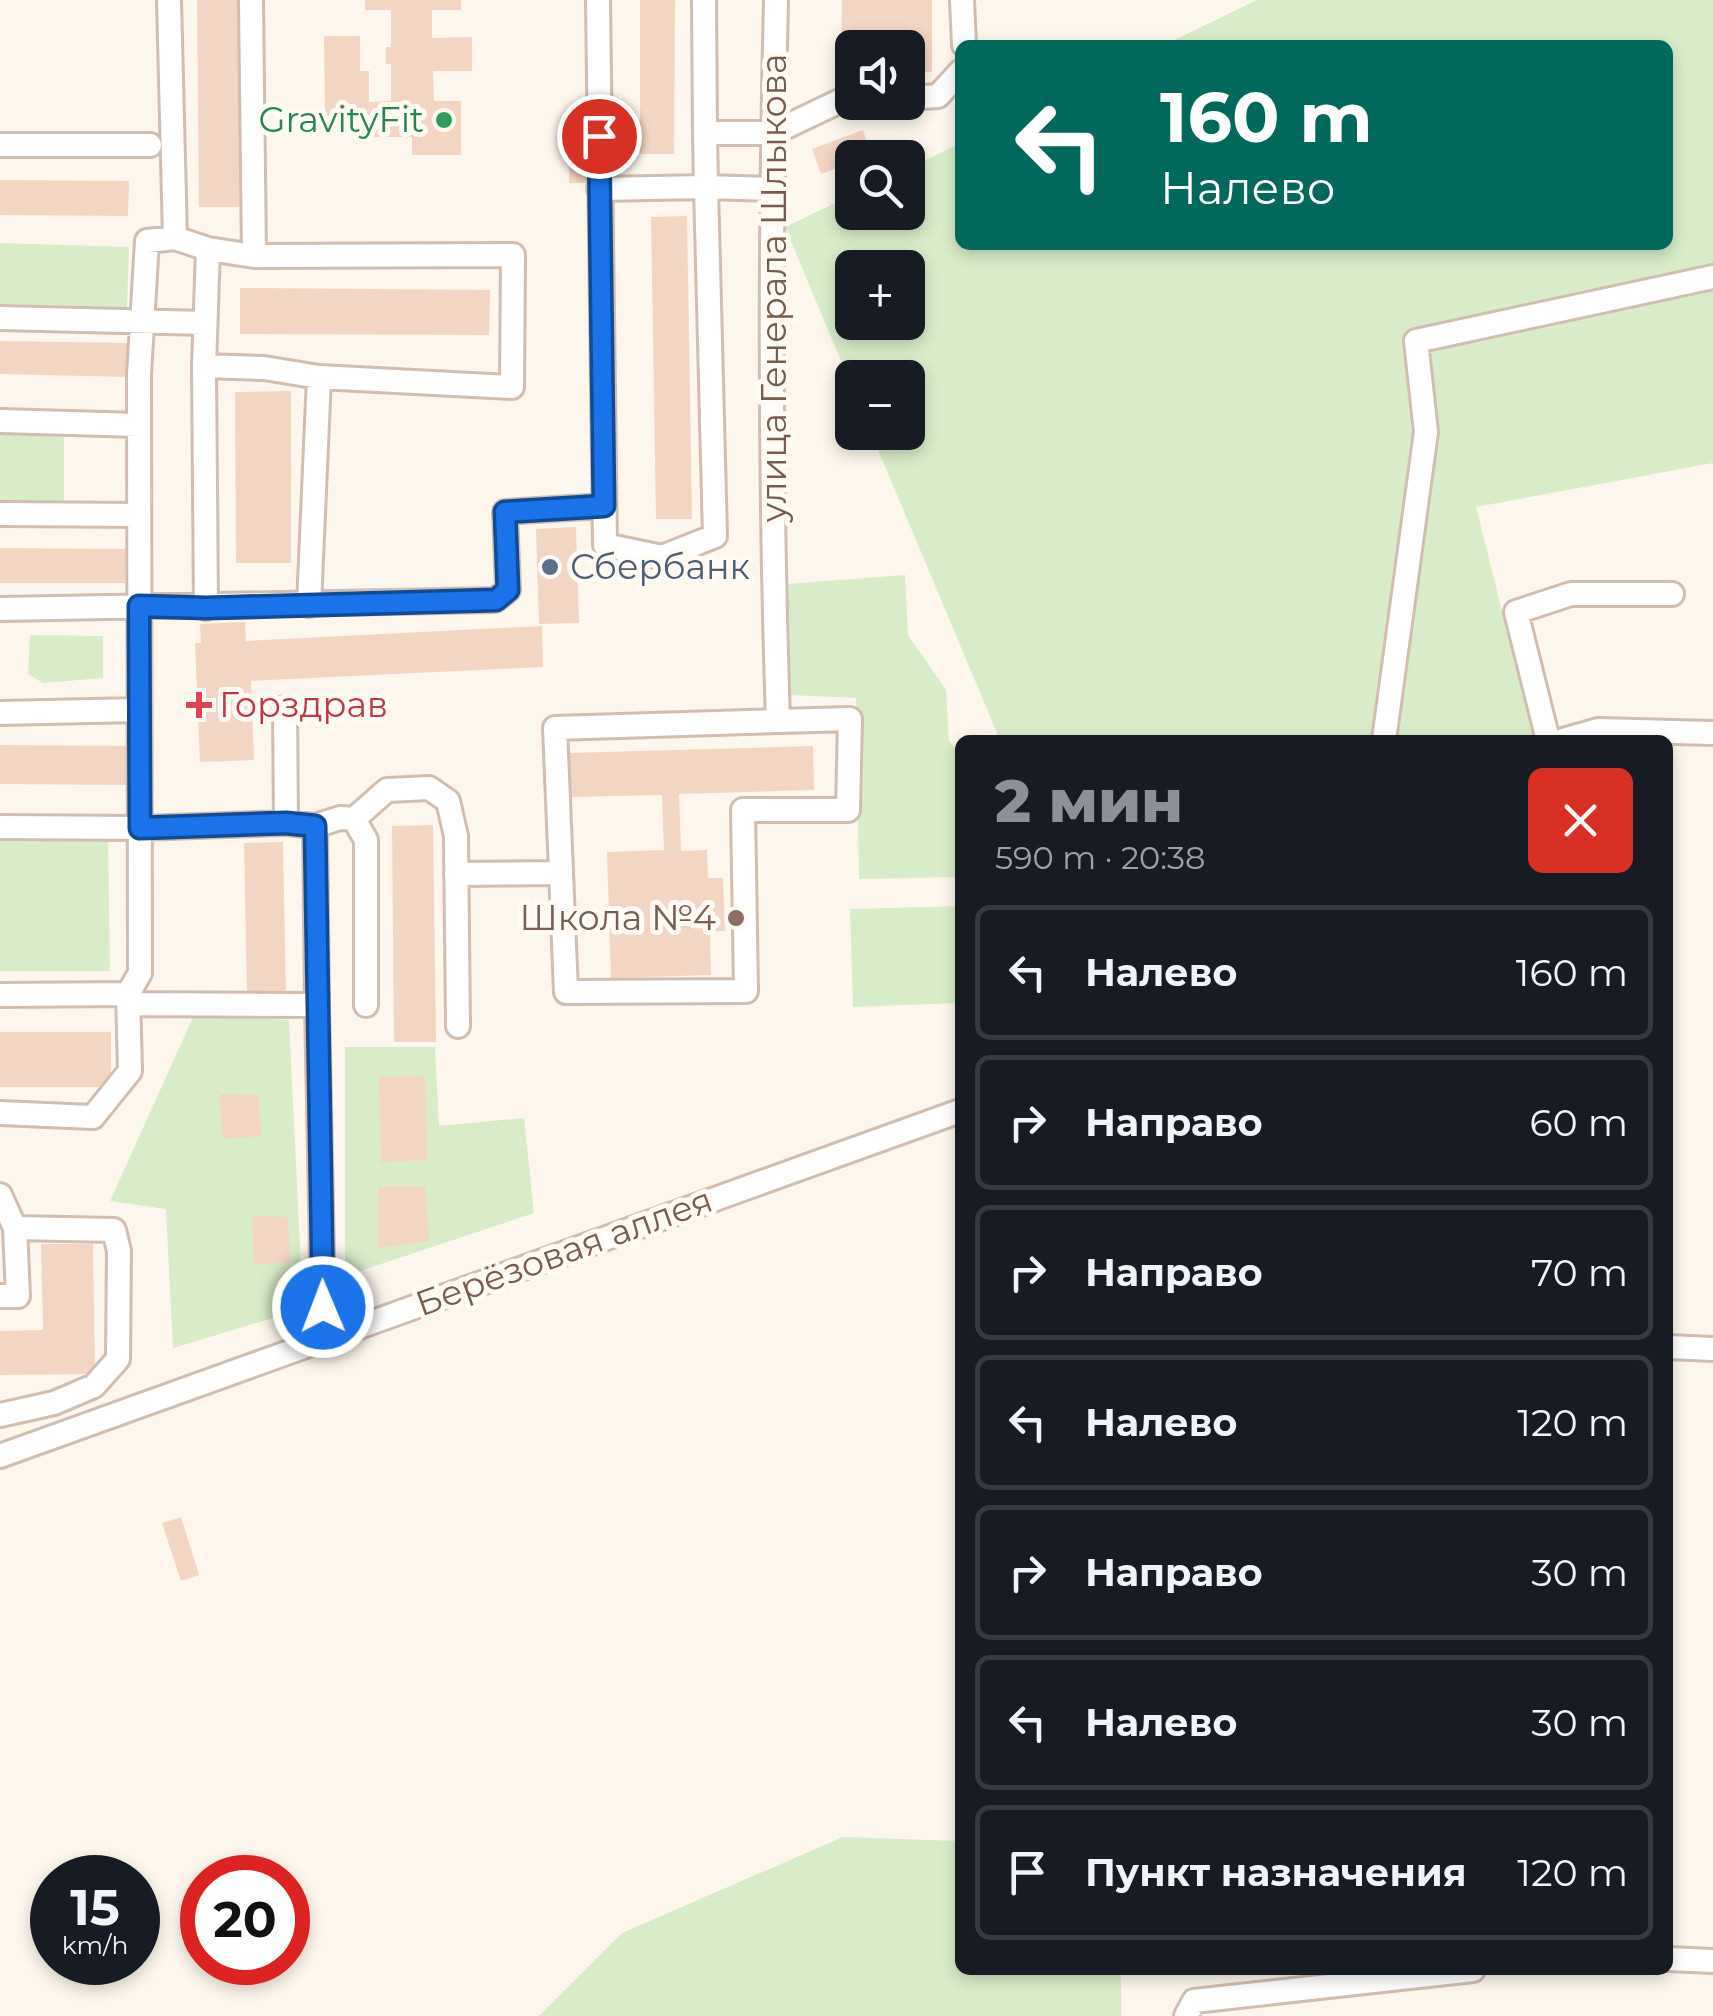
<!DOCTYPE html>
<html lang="ru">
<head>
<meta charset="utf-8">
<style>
	body { margin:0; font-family:Montserrat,sans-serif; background:#242831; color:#f1f3f6; height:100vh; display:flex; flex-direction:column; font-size:38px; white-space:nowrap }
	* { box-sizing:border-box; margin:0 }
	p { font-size:32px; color:#9ea1a6 }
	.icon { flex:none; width:55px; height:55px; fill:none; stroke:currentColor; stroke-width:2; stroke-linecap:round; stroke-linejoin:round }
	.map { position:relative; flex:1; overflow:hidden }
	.drawer { position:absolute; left:955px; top:735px; width:718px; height:1240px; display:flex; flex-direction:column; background:#171b24; border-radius:15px; box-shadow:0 5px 15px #0003 }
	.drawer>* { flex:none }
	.guide { position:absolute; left:955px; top:40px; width:718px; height:210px; border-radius:15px; box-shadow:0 5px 15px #0003; background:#00695c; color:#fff; overflow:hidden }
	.tools { position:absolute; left:835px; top:30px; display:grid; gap:20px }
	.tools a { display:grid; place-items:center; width:90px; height:90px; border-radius:15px; background:#171b24; box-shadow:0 5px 15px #0003; font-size:50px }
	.speed { position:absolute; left:30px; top:1855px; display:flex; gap:20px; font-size:50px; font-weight:700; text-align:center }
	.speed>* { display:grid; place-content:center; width:130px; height:130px; border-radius:50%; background:#171b24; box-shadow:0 5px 15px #0003; line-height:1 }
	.speed small { font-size:25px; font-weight:400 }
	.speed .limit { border:15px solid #d22; background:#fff; color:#111 }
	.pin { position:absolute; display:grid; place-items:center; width:85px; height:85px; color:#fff; margin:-42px; border:5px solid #fff; border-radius:50%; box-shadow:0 2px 10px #0007 }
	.me { position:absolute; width:110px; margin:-55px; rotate:359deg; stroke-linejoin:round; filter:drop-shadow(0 0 8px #0008) }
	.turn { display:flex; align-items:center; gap:35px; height:210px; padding:0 40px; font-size:45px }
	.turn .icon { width:130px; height:130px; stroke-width:2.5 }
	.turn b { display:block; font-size:70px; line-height:85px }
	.round { display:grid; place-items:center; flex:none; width:105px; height:105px; border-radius:15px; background:#242831 }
	.overview { display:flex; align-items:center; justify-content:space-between; height:170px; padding:0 40px }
	h1 { font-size:60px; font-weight:800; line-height:75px; color:#8c9099 }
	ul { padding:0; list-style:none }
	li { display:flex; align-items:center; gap:30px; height:135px; margin:0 20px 15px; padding:0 20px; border:5px solid #363941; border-radius:15px }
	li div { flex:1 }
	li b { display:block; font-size:38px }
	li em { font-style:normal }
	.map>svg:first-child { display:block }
</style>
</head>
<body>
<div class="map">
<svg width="1713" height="2016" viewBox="0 0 1713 2016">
	<rect width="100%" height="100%" fill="#fdf6ec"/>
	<path fill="#d8ecc9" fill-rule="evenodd" d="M 1257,0 L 1713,0 L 1713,463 L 1476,507 L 1534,740 L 1000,740 L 871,433 L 908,432 L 908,378 L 852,378 L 852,387 L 785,227 L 852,195 L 852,212 L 908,212 L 908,169 L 960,143 L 960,245 L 1668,245 L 1668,45 L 1164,45 ZM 852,268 L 908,268 L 908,322 L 852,322 Z
		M 0,243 L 129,247 L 127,308 L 0,304 Z
		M 0,432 L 64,433 L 64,505 L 0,505 Z
		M 905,575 L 908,635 L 946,690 L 949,741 L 960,755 L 960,877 L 859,879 L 856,698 L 790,695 L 787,584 Z
		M 30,635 L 103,636 L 103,678 L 43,683 L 28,674 Z
		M 108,835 L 110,971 L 0,971 L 0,837 Z
		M 960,906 L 960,1003 L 853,1007 L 850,909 Z
		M 194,1015 L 289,1020 L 303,1309 L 173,1348 L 166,1209 L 110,1201 Z
		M 345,1047 L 435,1047 L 439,1126 L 524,1118 L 534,1213 L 345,1276 Z
		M 843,1837 L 960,1841 L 960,1970 L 1121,1970 L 1121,2016 L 539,2016 L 622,1933 Z"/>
	<path fill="#f3d5c3" d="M 197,0 L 241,0 L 241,207 L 199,207 Z
		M 365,0 L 461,0 L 461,10 L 432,10 L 432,38 L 472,37 L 472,71 L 433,71 L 434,101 L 461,101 L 461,155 L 412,155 L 412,137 L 367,137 L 367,120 L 325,120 L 324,36 L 360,36 L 360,71 L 369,71 L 369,102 L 391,101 L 391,64 L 386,64 L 386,47 L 391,47 L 391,10 L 365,10 Z
		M 640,0 L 675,0 L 674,154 L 640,154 Z
		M 842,0 L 932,0 L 932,72 L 908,72 L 908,48 L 852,48 L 852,71 L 841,71 Z
		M 863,130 L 872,155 L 852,158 L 852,163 L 821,174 L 812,149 Z
		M 569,145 L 595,146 L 594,183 L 569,183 Z
		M 0,180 L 129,181 L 128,216 L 0,215 Z
		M 687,216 L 692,519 L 656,519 L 651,217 Z
		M 240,288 L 490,290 L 489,335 L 240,334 Z
		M 0,341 L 128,343 L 127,377 L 0,374 Z
		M 291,391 L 291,563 L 236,563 L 235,392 Z
		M 576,527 L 579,623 L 539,624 L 536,529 Z
		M 0,548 L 125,549 L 125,583 L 0,583 Z
		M 245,622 L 246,641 L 542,626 L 543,667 L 251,681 L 254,760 L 200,762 L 195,643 L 201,643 L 200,624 Z
		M 0,745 L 128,746 L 127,785 L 0,784 Z
		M 813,746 L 814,790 L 679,794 L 681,851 L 707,850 L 708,878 L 723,878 L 725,931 L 710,931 L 711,975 L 611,978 L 607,852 L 664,850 L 662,795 L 570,797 L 569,753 Z
		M 433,825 L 436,1042 L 394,1042 L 392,826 Z
		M 283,842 L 286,996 L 247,997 L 244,843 Z
		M 0,1032 L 111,1032 L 111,1087 L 0,1087 Z
		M 425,1076 L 427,1160 L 381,1162 L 379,1077 Z
		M 219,1094 L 258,1095 L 261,1136 L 223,1139 Z
		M 378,1187 L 425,1187 L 429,1241 L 378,1248 Z
		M 252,1216 L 288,1217 L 290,1263 L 254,1264 Z
		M 41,1244 L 93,1244 L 95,1374 L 0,1375 L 0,1331 L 43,1330 Z
		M 181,1517 L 199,1575 L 181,1581 L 162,1523 Z"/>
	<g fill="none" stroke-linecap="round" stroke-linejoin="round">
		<g stroke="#d1beb0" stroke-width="28">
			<path id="minor" d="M 169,0 L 175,238
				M 251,0 L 254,256
				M 598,0 L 605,545 L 662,557 L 715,536 L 706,187 L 773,189
				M 704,0 L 705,133
				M 776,0 C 770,240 770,481 778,721 L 850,719 L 848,810 L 743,810 L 746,991 L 566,992 L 555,728 L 778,721
				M 962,0 L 964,45
				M 908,98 L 938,96 L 960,72
				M 0,145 L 150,145
				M 599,189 L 706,187 L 705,133 L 773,133 L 840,101 L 852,101
				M 0,318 L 205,323
				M 0,421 L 139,425
				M 0,514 L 139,515
				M 309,605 L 319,377
				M 206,608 L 204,366 L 208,249
				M 0,609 L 495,600 L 508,590 L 505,512 L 604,506
				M 0,713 L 138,710
				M 1384,740 L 1426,432 L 1416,341 L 1713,277
				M 1548,740 L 1516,612 L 1571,594 L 1672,594
				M 1563,740 L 1598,730 L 1713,733
				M 354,819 L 387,790 L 429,788 L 448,801 L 456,836 L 458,1026
				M 315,826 L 340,818 L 354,819 L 366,840 L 366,1005
				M 0,827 L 140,828 L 286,823 L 285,708
				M 456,874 L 561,873
				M 0,995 L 128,994 L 140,973 L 139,375 L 147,241 L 175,238 L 208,249 L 254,256 L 513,255 L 512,387 L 319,377 L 264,368 L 204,366
				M 128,1004 L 317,1005 L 315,826 L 286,823
				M 317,1005 L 323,1307
				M 0,1113 L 93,1117 L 130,1071 L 128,994
				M 0,1195 L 15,1228 L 114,1230 L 119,1251 L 118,1359 L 94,1386 L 54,1403 L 0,1415
				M 0,1296 L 18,1296 L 15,1228
				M 1668,1347 L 1713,1349
				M 0,1456 L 960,1111
				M 1668,1959 L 1713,1961
				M 1186,2016 L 1194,2001 L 1473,1970"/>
		</g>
		<use href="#minor" stroke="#fff" stroke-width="22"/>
	</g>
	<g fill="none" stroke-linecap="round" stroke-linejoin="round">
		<g stroke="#114b97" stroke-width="25">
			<path id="route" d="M 323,1307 L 315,826 L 286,823 L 140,828 L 139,606 L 206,608 L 496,600 L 508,590 L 505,512 L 604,506 L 599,136"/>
		</g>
		<use href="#route" stroke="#1a73e8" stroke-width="18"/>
	</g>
	<circle fill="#2e9e5b" stroke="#fffaf3" stroke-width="4" cx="444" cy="120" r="10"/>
	<circle fill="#5c6f8a" stroke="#fffaf3" stroke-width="4" cx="550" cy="567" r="10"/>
	<path fill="#e0444e" stroke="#fffaf3" stroke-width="4" d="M194 690h10v10h10v10h-10v10h-10v-10h-10v-10h10z"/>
	<circle fill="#8d6e63" stroke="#fffaf3" stroke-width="4" cx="736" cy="918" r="10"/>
	<g text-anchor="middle" stroke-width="10" stroke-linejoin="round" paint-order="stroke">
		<g font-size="35" fill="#27864d" stroke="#fffaf3" text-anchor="end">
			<text x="424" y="132">GravityFit</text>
		</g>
		<g font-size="35" fill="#7a5c4d" stroke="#fffaf3">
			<text transform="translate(774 288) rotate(-90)" y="12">улица Генерала Шлыкова</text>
			<text transform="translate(564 1252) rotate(-20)" y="12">Берёзовая аллея</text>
		</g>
		<g font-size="35" fill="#4e5e75" stroke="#fffaf3" text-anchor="start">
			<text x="570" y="579">Сбербанк</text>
		</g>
		<g font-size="35" fill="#be3a42" stroke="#fffaf3" text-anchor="start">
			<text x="219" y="717">Горздрав</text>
		</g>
		<g font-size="35" fill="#785e54" stroke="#fffaf3" text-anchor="end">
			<text x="716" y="930">Школа №4</text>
		</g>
	</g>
</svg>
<div class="tools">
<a><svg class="icon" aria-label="sound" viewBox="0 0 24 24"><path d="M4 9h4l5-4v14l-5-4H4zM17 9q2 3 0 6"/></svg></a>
<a><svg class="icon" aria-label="search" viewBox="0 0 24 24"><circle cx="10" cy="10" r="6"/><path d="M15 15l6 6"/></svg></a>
<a>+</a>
<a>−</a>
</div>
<div class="speed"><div>15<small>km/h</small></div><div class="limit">20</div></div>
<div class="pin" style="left:599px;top:136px;background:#d93025"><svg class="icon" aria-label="arrive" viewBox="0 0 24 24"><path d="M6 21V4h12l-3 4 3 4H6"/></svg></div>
<svg class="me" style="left:323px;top:1307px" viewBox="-20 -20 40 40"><circle r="17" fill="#1a73e8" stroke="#fff" stroke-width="3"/><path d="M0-11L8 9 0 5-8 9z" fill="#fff"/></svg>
<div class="guide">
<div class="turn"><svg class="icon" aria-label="left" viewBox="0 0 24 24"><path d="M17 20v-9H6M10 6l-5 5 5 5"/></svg><div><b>160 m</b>Налево</div></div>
</div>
<section class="drawer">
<div class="overview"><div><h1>2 мин</h1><p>590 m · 20:38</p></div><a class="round" style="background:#d93025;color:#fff"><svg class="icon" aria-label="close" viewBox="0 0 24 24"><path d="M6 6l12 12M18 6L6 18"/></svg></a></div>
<ul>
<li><svg class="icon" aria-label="left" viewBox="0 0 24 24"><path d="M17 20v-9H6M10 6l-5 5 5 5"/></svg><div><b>Налево</b></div><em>160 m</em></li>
<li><svg class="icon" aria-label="right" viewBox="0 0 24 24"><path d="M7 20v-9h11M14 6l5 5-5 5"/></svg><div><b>Направо</b></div><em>60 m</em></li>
<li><svg class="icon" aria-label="right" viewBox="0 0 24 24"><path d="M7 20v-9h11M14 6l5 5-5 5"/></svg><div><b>Направо</b></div><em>70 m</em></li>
<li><svg class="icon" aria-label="left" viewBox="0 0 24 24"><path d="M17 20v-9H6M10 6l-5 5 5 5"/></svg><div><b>Налево</b></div><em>120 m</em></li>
<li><svg class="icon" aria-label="right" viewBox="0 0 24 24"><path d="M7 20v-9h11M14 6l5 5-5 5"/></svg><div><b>Направо</b></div><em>30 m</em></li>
<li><svg class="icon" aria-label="left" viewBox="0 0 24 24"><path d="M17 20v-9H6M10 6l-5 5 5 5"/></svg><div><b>Налево</b></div><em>30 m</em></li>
<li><svg class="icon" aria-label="arrive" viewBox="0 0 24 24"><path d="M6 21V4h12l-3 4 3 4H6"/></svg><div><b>Пункт назначения</b></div><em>120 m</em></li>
</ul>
</section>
</div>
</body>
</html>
